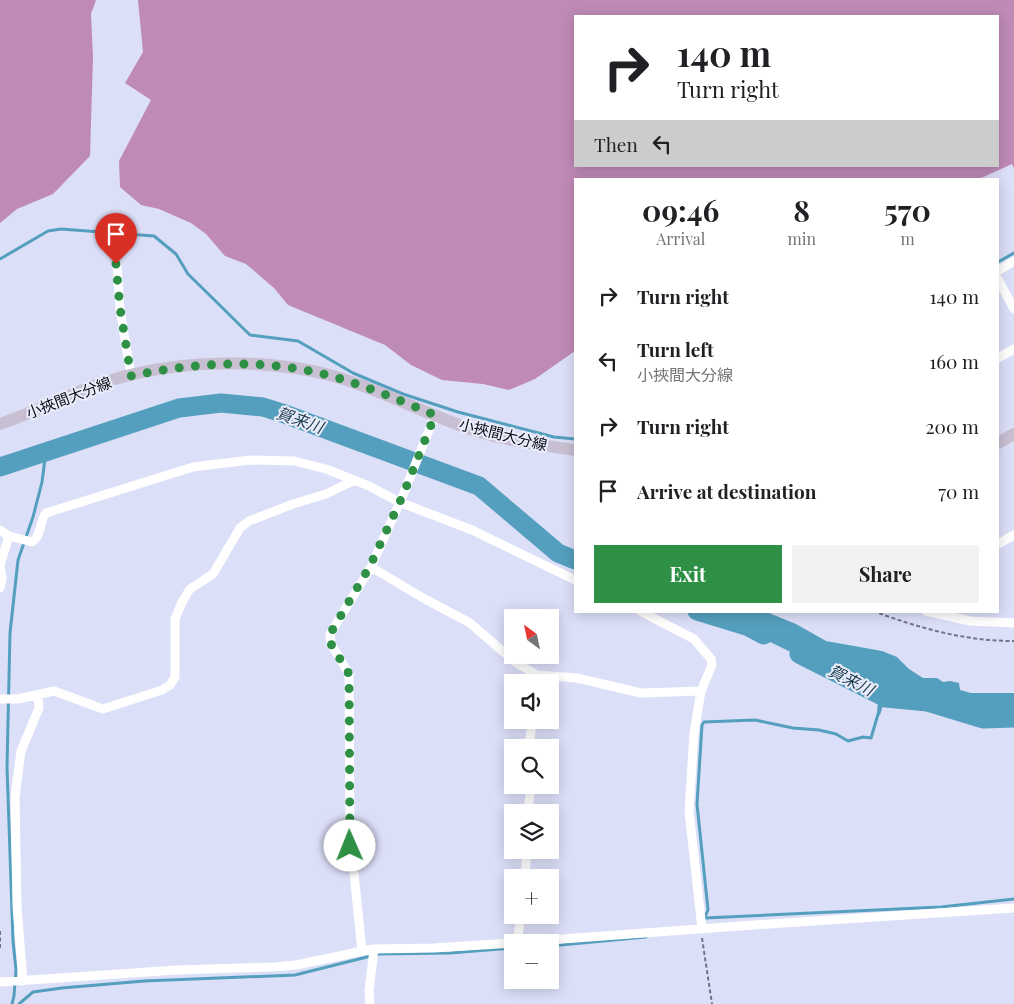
<!DOCTYPE html>
<html lang="en">
<head>
<meta charset="utf-8">
<style>
	body { margin:0; font-family:"Playfair Display","Noto Sans JP",serif; background:#f2f2f2; color:#202124; height:100vh; display:flex; flex-direction:column; font-size:19px; white-space:nowrap }
	* { box-sizing:border-box; margin:0 }
	p { font-size:16px; color:#757577 }
	.icon { flex:none; width:28px; height:28px; fill:none; stroke:currentColor; stroke-width:2; stroke-linecap:round; stroke-linejoin:round }
	.map { position:relative; flex:1; overflow:hidden }
	.panel { position:absolute; left:574px; top:178px; width:425px; height:435px; display:flex; flex-direction:column; background:#fff; border-radius:0px; box-shadow:0 2px 12px #0003 }
	.panel>* { flex:none }
	.guide { position:absolute; left:574px; top:15px; width:425px; height:152px; border-radius:0px; box-shadow:0 2px 12px #0003; background:#fff; color:#202124; overflow:hidden }
	.needle { width:32px; rotate:327deg }
	.fabs { position:absolute; left:504px; top:609px; display:grid; gap:10px }
	.fabs a { display:grid; place-items:center; width:55px; height:55px; border-radius:0px; background:#fff; box-shadow:0 2px 12px #0003; font-size:25px }
	.pin { position:absolute; display:grid; place-items:center; width:42px; height:42px; color:#fff; margin:-51px -21px; border-radius:50% 50% 50% 0; rotate:-45deg; box-shadow:0 0 5px #0007 }
	.pin .icon { rotate:45deg }
	.me { position:absolute; width:55px; margin:-28px; rotate:359deg; stroke-linejoin:round; filter:drop-shadow(0 0 4px #0008) }
	.turn { display:flex; align-items:center; gap:18px; height:105px; padding:0 20px; font-size:22px }
	.turn .icon { width:65px; height:65px; stroke-width:2.5 }
	.turn b { display:block; font-size:35px; line-height:42px }
	.then { display:flex; align-items:center; height:48px; padding:0 20px; background:#0003; gap:10px; font-size:19px }
	.eta { display:flex; justify-content:space-evenly; align-items:center; height:85px; text-align:center }
	.eta b { font-size:30px; font-weight:700; line-height:35px }
	.primary-button { display:flex; gap:10px; margin-top:auto; padding:10px 20px }
	.primary-button a { flex:1; height:58px; border-radius:0px; background:#2e9044; color:#fff; font-size:20px; font-weight:700; line-height:58px; text-align:center }
	.primary-button a+a { background:#f2f2f2; color:#202124 }
	ul { padding:0; list-style:none }
	li { display:flex; align-items:center; gap:15px; height:65px; padding:0 20px }
	li div { flex:1 }
	li b { display:block; font-size:19px }
	li em { font-style:normal }
	.map>svg:first-child { display:block }
</style>
</head>
<body>
<div class="map">
<svg width="1014" height="1004" viewBox="0 0 1014 1004">
	<rect width="100%" height="100%" fill="#dcdff8"/>
	<path fill="#bf8ab6" fill-rule="evenodd" d="M 0,0 L 96,0 L 91,14 L 93,57 L 90,156 L 53,194 L 17,209 L 0,223 Z
		M 138,0 L 1014,0 L 1014,168 L 1012,164 L 979,179 L 575,179 L 575,351 L 535,379 L 509,390 L 483,384 L 442,380 L 411,365 L 385,345 L 288,305 L 274,288 L 246,264 L 225,256 L 206,234 L 191,223 L 159,209 L 141,205 L 120,187 L 119,161 L 151,100 L 125,83 L 143,52 ZM 575,16 L 998,16 L 998,166 L 575,166 Z"/>
	<path fill="#549fbd" d="M 723,611 L 764,611 L 796,624 L 826,641 L 882,651 L 897,657 L 909,669 L 923,678 L 937,678 L 943,682 L 950,681 L 959,683 L 960,690 L 971,693 L 1014,693 L 1014,712 L 961,715 L 946,712 L 925,699 L 887,692 L 880,715 L 877,714 L 879,688 L 805,659 L 752,633 Z"/>
	<g fill="none" stroke-linecap="round" stroke-linejoin="round">
		<path stroke="#549fbd" stroke-width="3" d="M 0,259 L 48,231 L 61,229 L 154,236 L 176,254 L 188,274 L 250,335 L 298,341 L 353,373 L 403,394 L 458,412 L 554,437 L 575,439
			M 998,262 L 1014,253
			M 705,918 L 941,907 L 1014,899
			M 703,921 L 708,910 L 697,804 L 702,725 L 704,722 L 755,720 L 793,728 L 819,730 L 836,734 L 848,741 L 863,737 L 871,738 L 879,711
			M 550,946 L 646,937
			M 12,1004 L 14,996 L 16,970 L 13,941 L 7,767 L 10,633 L 18,560 L 33,517 L 42,482 L 46,451
			M 19,1004 L 33,992 L 62,988 L 144,981 L 295,975 L 379,954 L 450,953 L 512,948"/>
		<path stroke="#549fbd" stroke-width="19" d="M 0,467 L 179,408 L 221,403 L 263,407 L 282,413 L 479,486 L 558,553 L 575,560
			M 697,611 L 749,627 L 764,635
			M 799,654 L 886,698 L 927,702 L 983,719 L 1014,718"/>
		<path stroke="#717383" stroke-width="2" stroke-dasharray="4 2.5" stroke-linecap="butt" d="M 873,611 C 919,628 964,641 1014,641
			M 0,931 L 0,949
			M 702,938 L 712,1004"/>
		<path stroke="#fff" stroke-width="9" d="M 117,265 L 120,309 L 131,376
			M 998,271 L 1014,261
			M 998,279 L 1014,309
			M 998,358 L 1014,349
			M 0,530 L 9,536 L 32,542 C 42,536 39,522 46,513 L 193,467 L 250,460 L 294,461 L 326,469 L 369,486 L 399,502 L 472,530 L 575,580
			M 998,544 L 1014,535
			M 371,567 L 423,598 L 470,623 L 515,662 L 537,675 L 577,678 L 641,693 L 701,691
			M 0,588 L 2,579 L 0,565 L 9,536
			M 640,611 L 694,639 L 711,659 L 712,665 L 701,691 L 694,733 L 689,811 L 702,929
			M 926,611 L 970,621 L 1014,623
			M 0,699 L 18,699 L 54,691 L 103,709 L 162,690 L 170,685 L 175,677 L 175,619 L 182,602 L 190,589 L 213,574 L 240,528 L 249,521 L 293,504 L 326,494 L 355,480
			M 529,720 L 531,730 L 529,748
			M 528,812 L 531,785
			M 525,878 L 527,850
			M 518,942 L 520,915
			M 521,942 L 769,924 L 1014,908
			M 362,951 L 350,835 L 349,674 L 331,644 L 330,634 L 371,567 L 403,495 L 435,415
			M 23,981 L 17,906 L 15,797 L 21,751 L 39,708 L 38,695
			M 0,982 L 177,970 L 274,967 L 296,965 L 373,949 L 434,948 L 512,943
			M 370,1004 L 369,991 L 374,949"/>
		<path stroke="#c8c0d2" stroke-width="12" d="M 0,424 C 35,412 67,395 102,383 C 171,360 259,357 330,375 C 377,388 421,412 468,428 C 502,440 539,445 575,450
			M 998,443 L 1014,434"/>
	</g>
	<g fill="none" stroke-linecap="round" stroke-linejoin="round">
		<path stroke="#2e9044" stroke-width="9" stroke-dasharray="0 16.2" d="M 116,264 L 120,308 L 131,376 C 197,362 265,358 331,376 C 367,386 401,401 435,415 L 403,495 L 370,566 L 330,634 L 331,644 L 349,674 L 350,846"/>
	</g>
	<g text-anchor="middle" stroke-width="4" stroke-linejoin="round" paint-order="stroke">
		<g font-size="15" fill="#0b0c14" stroke="#ebedfc">
			<text transform="translate(69 398) rotate(-21)" y="5">小挾間大分線</text>
			<text transform="translate(503 435) rotate(14)" y="5">小挾間大分線</text>
		</g>
		<g font-size="16" font-style="italic" fill="#193c4a" stroke="#ebedfc">
			<text transform="translate(300 420) rotate(19)" y="6">賀来川</text>
			<text transform="translate(851 680) rotate(27)" y="6">賀来川</text>
		</g>
	</g>
</svg>
<div class="fabs">
<a><svg class="needle" viewBox="-14 -14 28 28"><path d="M0-13l5 13h-10z" fill="#e53935"/><path d="M0 13l5-13h-10z" fill="#757577"/></svg></a>
<a><svg class="icon" aria-label="sound" viewBox="0 0 24 24"><path d="M4 9h4l5-4v14l-5-4H4zM17 9q2 3 0 6"/></svg></a>
<a><svg class="icon" aria-label="search" viewBox="0 0 24 24"><circle cx="10" cy="10" r="6"/><path d="M15 15l6 6"/></svg></a>
<a><svg class="icon" aria-label="layers" viewBox="0 0 24 24"><path d="M12 4l9 5-9 5-9-5zM3 14l9 5 9-5"/></svg></a>
<a>+</a>
<a>−</a>
</div>
<div class="pin" style="left:116px;top:264px;background:#d93025"><svg class="icon" aria-label="arrive" viewBox="0 0 24 24"><path d="M6 21V4h12l-3 4 3 4H6"/></svg></div>
<svg class="me" style="left:350px;top:846px" viewBox="-20 -20 40 40"><circle r="19" fill="#fff"/><path d="M0-13L10 11 0 6-10 11z" fill="#2e9044"/></svg>
<div class="guide">
<div class="turn"><svg class="icon" aria-label="right" viewBox="0 0 24 24"><path d="M7 20v-9h11M14 6l5 5-5 5"/></svg><div><b>140 m</b>Turn right</div></div>
<div class="then">Then<svg class="icon" aria-label="left" viewBox="0 0 24 24"><path d="M17 20v-9H6M10 6l-5 5 5 5"/></svg></div>
</div>
<section class="panel">
<div class="eta">
<div><b>09:46</b><p>Arrival</p></div>
<div><b>8</b><p>min</p></div>
<div><b>570</b><p>m</p></div>
</div>
<ul>
<li><svg class="icon" aria-label="right" viewBox="0 0 24 24"><path d="M7 20v-9h11M14 6l5 5-5 5"/></svg><div><b>Turn right</b></div><em>140 m</em></li>
<li><svg class="icon" aria-label="left" viewBox="0 0 24 24"><path d="M17 20v-9H6M10 6l-5 5 5 5"/></svg><div><b>Turn left</b><p>小挾間大分線</p></div><em>160 m</em></li>
<li><svg class="icon" aria-label="right" viewBox="0 0 24 24"><path d="M7 20v-9h11M14 6l5 5-5 5"/></svg><div><b>Turn right</b></div><em>200 m</em></li>
<li><svg class="icon" aria-label="arrive" viewBox="0 0 24 24"><path d="M6 21V4h12l-3 4 3 4H6"/></svg><div><b>Arrive at destination</b></div><em>70 m</em></li>
</ul>
<div class="primary-button"><a>Exit</a><a>Share</a></div>
</section>
</div>
</body>
</html>
